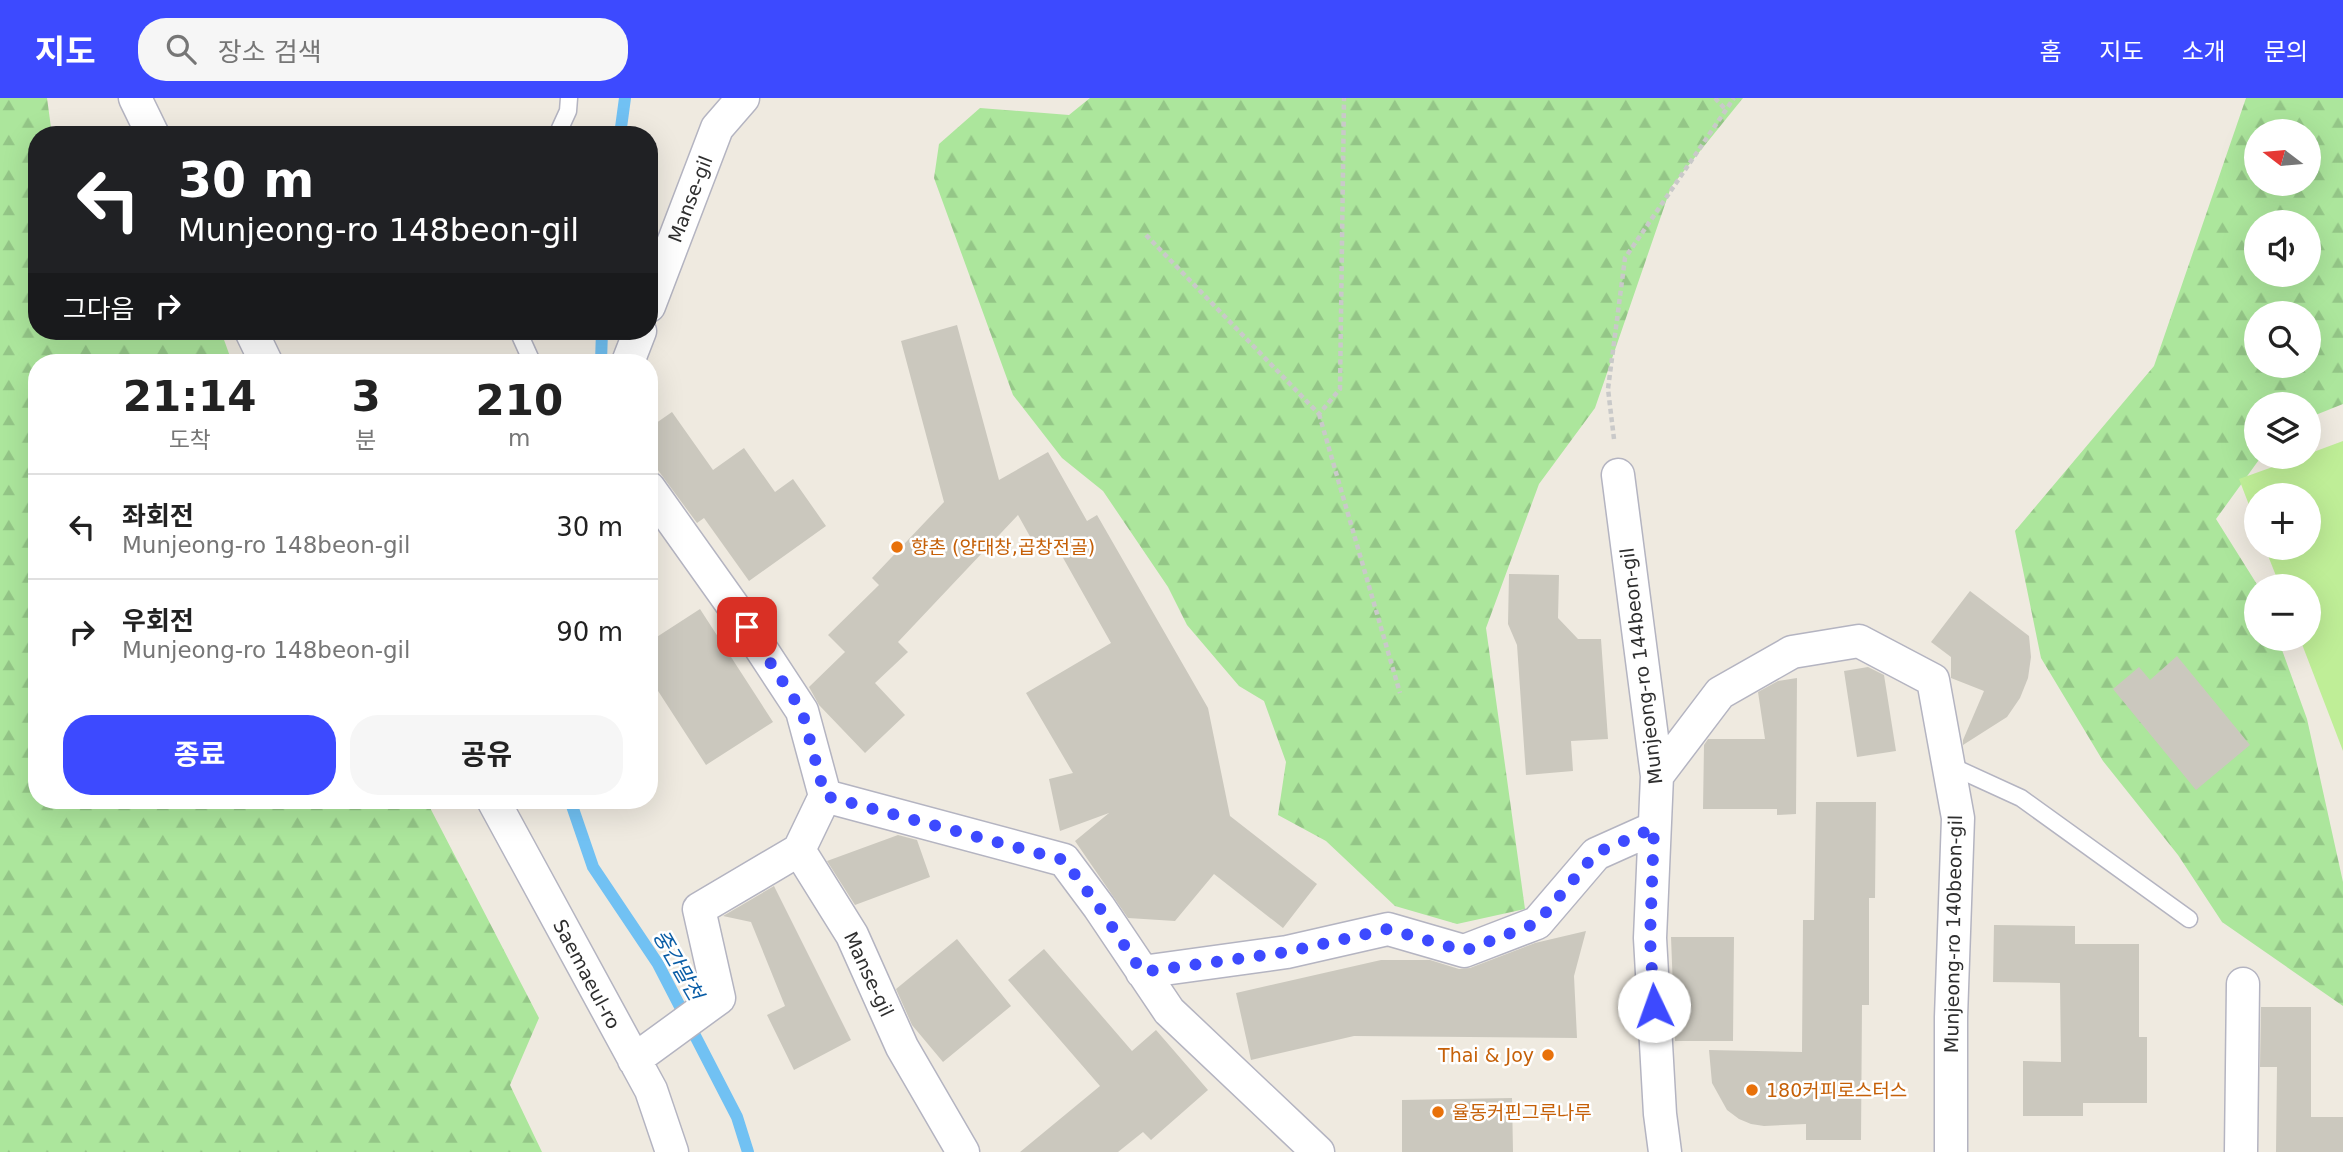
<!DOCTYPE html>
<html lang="ko">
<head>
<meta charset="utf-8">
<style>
	body { margin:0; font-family:"DejaVu Sans","Noto Sans KR",sans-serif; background:#f6f6f6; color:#222; height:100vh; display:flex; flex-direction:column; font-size:26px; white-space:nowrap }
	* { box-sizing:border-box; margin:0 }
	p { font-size:23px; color:#767676 }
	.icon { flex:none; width:38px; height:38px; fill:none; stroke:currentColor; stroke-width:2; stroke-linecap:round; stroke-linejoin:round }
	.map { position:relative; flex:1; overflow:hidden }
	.sheet { position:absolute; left:28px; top:256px; width:630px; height:455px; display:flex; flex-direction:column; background:#fff; border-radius:28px; box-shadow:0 7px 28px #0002 }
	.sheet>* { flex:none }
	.guide { position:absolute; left:28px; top:28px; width:630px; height:214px; border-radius:28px; box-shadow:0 7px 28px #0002; background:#202124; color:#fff; overflow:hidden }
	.needle { width:46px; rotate:286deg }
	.buttons { position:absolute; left:2244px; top:21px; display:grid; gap:14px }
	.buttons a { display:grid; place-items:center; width:77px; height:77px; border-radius:50%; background:#fff; box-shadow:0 7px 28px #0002; font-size:35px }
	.pin { position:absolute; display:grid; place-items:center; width:60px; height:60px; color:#fff; margin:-30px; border-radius:14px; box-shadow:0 4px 10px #0006 }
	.me { position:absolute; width:77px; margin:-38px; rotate:357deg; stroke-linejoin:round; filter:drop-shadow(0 0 5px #0008) }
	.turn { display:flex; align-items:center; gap:24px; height:147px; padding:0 35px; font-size:32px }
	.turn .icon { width:91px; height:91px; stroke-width:2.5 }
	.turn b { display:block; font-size:49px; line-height:60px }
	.then { display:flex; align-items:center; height:66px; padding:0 35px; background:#0003; gap:14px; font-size:26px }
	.eta { display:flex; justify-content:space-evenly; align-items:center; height:119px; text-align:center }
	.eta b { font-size:42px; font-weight:700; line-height:49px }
	.button { display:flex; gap:14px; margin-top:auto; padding:14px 35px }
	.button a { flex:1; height:80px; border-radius:28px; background:#3d4aff; color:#fff; font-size:28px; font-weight:700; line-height:80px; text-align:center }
	.button a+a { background:#f6f6f6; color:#222 }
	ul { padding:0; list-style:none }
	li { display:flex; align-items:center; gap:21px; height:105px; padding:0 35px; border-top:2px solid #e0e0e0 }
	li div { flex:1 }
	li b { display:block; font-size:26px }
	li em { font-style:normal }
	header { display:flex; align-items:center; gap:42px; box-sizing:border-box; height:98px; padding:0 35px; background:#3d4aff; color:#fff }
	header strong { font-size:33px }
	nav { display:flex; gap:38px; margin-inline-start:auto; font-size:24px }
	.search { width:490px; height:63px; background:#f6f6f6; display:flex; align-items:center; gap:18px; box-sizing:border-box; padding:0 24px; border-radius:28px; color:#767676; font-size:26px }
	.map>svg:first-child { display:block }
</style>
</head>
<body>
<header>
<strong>지도</strong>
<div class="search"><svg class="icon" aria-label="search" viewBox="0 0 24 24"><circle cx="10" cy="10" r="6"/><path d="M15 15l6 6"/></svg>장소 검색</div>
<nav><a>홈</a><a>지도</a><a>소개</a><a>문의</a></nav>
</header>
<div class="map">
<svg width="2343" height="1054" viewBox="0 0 2343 1054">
	<defs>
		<pattern id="forest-firs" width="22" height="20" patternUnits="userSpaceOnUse" patternTransform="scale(1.75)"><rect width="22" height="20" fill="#ace69c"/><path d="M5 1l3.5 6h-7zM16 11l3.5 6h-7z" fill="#94c687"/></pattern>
	</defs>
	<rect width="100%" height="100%" fill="#efeae0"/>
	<path fill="url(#forest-firs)" fill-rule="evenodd" d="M 0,0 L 47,0 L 52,37 L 37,37 L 37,233 L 210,233 L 223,239 L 232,264 L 37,264 L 37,702 L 426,702 L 539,920 L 510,987 L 542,1054 L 0,1054 Z
		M 1090,0 L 1743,0 L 1671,89 L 1595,310 L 1539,386 L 1486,530 L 1525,811 L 1457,826 L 1395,808 L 1326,743 L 1278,717 L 1286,664 L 1264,603 L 1239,588 L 1187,527 L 1168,489 L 1103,393 L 1062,360 L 1013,297 L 934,80 L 939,46 L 980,10 L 1069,17 Z
		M 2246,0 L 2343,0 L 2343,306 L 2308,320 L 2308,306 L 2256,306 L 2256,359 L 2261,359 L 2216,421 L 2258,488 L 2256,488 L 2256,541 L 2278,541 L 2307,621 L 2343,784 L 2343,908 L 2222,824 L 2178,757 L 2103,663 L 2041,560 L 2015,433 L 2154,268 ZM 2256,33 L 2308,33 L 2308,86 L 2256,86 ZM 2256,124 L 2308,124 L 2308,177 L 2256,177 ZM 2256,215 L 2308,215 L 2308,268 L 2256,268 Z"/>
	<path fill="#bfee97" d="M 2343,343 L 2343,653 L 2300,541 L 2308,541 L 2308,488 L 2280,488 L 2265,450 L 2308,450 L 2308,397 L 2256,397 L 2256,425 L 2239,381 L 2301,359 L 2308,359 L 2308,356 Z"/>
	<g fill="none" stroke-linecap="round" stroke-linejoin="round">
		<path stroke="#71c1f3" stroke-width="12" d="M 620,37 L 625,0
			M 601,264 L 602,233
			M 570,702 L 593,769 L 658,866 L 737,1019 L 748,1054"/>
	</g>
	<path fill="#cbc8be" d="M 957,227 L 999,382 L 1048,354 L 1087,423 L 1097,417 L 1208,610 L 1230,718 L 1317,786 L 1283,830 L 1214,776 L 1175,823 L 1128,820 L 1075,743 L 1109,715 L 1060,733 L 1049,681 L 1073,675 L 1026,595 L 1111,545 L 1053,442 L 1037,451 L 1018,417 L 898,544 L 908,554 L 875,585 L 905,617 L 865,655 L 819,607 L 809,589 L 845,554 L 828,537 L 879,487 L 872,480 L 944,404 L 901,243 Z
		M 672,314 L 713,372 L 744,350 L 775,394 L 793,381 L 826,428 L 749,483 L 704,420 L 697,425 L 649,360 L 649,330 Z
		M 1509,476 L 1559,477 L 1558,520 L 1578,541 L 1601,541 L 1608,641 L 1571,643 L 1573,673 L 1526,677 L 1517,547 L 1508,526 Z
		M 1970,493 L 2029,538 L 2031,559 L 2028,580 L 2020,600 L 2007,619 L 1963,647 L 1963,642 L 1984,593 L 1951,580 L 1951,559 L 1931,544 Z
		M 700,511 L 773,624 L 706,667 L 649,579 L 649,544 Z
		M 2177,558 L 2250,647 L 2196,692 L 2113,591 L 2139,569 L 2150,582 Z
		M 1868,569 L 1884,577 L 1896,653 L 1857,659 L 1844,573 Z
		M 1797,580 L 1796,716 L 1777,717 L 1777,711 L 1703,711 L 1704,647 L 1708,641 L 1765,641 L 1758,594 L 1778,583 Z
		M 1816,704 L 1876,704 L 1875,800 L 1869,800 L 1869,907 L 1862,907 L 1861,1042 L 1806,1042 L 1806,1026 L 1764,1028 L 1751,1026 L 1739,1021 L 1727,1012 L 1712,985 L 1709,952 L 1802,954 L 1803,822 L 1814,822 Z
		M 898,737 L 917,742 L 930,779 L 855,807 L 827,763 Z
		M 774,788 L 851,942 L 794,972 L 767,917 L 785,908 L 751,824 L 723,818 Z
		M 1994,827 L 2075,828 L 2075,846 L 2139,846 L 2139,939 L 2147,939 L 2147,1005 L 2083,1005 L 2083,1018 L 2023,1018 L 2023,963 L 2061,964 L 2060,885 L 1993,884 Z
		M 1586,833 L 1574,878 L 1577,940 L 1354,938 L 1251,962 L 1236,895 L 1381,862 L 1430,862 L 1459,871 L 1470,870 L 1535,845 Z
		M 1671,839 L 1734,839 L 1733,943 L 1675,943 Z
		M 957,841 L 1011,908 L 943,964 L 912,927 L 896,891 Z
		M 1044,851 L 1132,953 L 1156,932 L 1208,992 L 1151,1042 L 1143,1034 L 1118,1054 L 1020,1054 L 1100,988 L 1008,882 Z
		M 2261,909 L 2311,909 L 2311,1019 L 2343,1019 L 2343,1054 L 2276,1054 L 2277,969 L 2260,969 Z
		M 1512,1000 L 1513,1054 L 1402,1054 L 1402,1002 Z"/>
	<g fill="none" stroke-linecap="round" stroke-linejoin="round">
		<g stroke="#b4b4c1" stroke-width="19">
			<path id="service" d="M 557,37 L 568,13 L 569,0
				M 518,233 L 532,264
				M 1949,667 L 2021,700 L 2189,821"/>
		</g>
		<g stroke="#b4b4c1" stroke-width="35">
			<path id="minor" d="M 135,0 L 153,37
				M 649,208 L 717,30 L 743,0
				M 251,233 L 266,264
				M 628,264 L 640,233
				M 1618,377 L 1657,678 L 1650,840 L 1660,1016 L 1665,1054
				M 649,390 L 733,508 L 802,613 L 825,698 L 1064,762 L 1099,809 L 1169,913 L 1318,1054
				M 1657,678 L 1720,595 L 1792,554 L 1859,543 L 1933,582 L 1958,720 L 1951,919 L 1951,1054
				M 493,702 L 651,992 L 672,1054
				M 799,752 L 852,837 L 902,949 L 963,1054
				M 799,752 L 825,698
				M 1142,874 L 1287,854 L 1388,831 L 1464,853 L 1537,825 L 1596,756 L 1654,730
				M 634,962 L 719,900 L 699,811 L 799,752
				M 2241,1054 L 2243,886"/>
		</g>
		<path stroke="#c9c9c9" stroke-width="4.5" stroke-dasharray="5 3.5" stroke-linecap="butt" d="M 1715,0 L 1726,12
			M 1146,137 L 1319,316 L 1340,291 L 1344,0
			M 1319,316 L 1400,595
			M 1614,341 L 1608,291 L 1625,160 L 1734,0"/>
		<use href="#service" stroke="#fff" stroke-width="16"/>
		<use href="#minor" stroke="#fff" stroke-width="32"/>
	</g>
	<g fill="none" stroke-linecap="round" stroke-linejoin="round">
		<path stroke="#3d4aff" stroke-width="12" stroke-dasharray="0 21.6" d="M 747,529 L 802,613 L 825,698 L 1064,762 L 1099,809 L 1142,874 L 1287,854 L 1388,831 L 1464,853 L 1537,825 L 1596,755 L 1654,730 L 1650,840 L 1654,908"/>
	</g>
	<g fill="#e8710a" stroke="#fff" stroke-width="2.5">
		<circle cx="897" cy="449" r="7"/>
		<circle cx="1548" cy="957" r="7"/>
		<circle cx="1752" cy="992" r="7"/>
		<circle cx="1438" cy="1014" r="7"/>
	</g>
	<g text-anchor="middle" stroke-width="5" stroke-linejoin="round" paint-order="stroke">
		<g font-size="19" fill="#2e2e2e" stroke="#fff">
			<text transform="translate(690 101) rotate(-69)" y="7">Manse-gil</text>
			<text transform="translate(1641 568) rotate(-97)" y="7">Munjeong-ro 144beon-gil</text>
			<text transform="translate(1953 836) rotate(-89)" y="7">Munjeong-ro 140beon-gil</text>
			<text transform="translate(587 876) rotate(62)" y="7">Saemaeul-ro</text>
			<text transform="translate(869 876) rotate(65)" y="7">Manse-gil</text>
		</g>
		<g font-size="19" fill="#c56008" stroke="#fff" text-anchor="start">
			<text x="911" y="456">향촌 (양대창,곱창전골)</text>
			<text x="1534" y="964" text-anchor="end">Thai &amp; Joy</text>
			<text x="1766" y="999">180커피로스터스</text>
			<text x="1452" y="1021">율동커핀그루나루</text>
		</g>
		<g font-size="21" font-style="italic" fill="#0a5da6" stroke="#fff">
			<text transform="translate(678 867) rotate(60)" y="7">중간말천</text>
		</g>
	</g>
</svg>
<div class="buttons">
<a><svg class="needle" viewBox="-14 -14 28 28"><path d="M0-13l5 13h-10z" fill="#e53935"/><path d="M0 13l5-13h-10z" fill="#767676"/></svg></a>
<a><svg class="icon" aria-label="sound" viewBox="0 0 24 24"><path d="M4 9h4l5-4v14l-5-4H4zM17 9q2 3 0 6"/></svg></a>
<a><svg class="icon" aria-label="search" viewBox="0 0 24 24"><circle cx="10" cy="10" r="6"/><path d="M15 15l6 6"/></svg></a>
<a><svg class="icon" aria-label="layers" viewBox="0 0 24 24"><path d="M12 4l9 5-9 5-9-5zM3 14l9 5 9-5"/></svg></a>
<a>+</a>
<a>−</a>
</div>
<div class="pin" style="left:747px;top:529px;background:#d93025"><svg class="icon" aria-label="arrive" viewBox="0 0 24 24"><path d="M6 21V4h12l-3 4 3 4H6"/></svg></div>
<svg class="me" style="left:1654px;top:908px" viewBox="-20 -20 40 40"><circle r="19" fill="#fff"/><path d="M0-13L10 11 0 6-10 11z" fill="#3d4aff"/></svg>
<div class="guide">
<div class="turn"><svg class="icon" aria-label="left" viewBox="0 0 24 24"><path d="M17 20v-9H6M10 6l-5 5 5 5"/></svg><div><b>30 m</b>Munjeong-ro 148beon-gil</div></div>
<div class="then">그다음<svg class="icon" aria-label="right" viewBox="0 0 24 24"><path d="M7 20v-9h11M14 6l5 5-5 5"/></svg></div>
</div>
<section class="sheet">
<div class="eta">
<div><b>21:14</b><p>도착</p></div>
<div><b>3</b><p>분</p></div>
<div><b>210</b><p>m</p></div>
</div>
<ul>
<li><svg class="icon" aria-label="left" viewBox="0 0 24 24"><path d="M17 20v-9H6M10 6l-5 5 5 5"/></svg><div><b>좌회전</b><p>Munjeong-ro 148beon-gil</p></div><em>30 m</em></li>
<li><svg class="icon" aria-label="right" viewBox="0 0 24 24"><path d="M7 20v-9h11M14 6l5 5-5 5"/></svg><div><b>우회전</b><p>Munjeong-ro 148beon-gil</p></div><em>90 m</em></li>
</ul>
<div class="button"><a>종료</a><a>공유</a></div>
</section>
</div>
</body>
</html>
